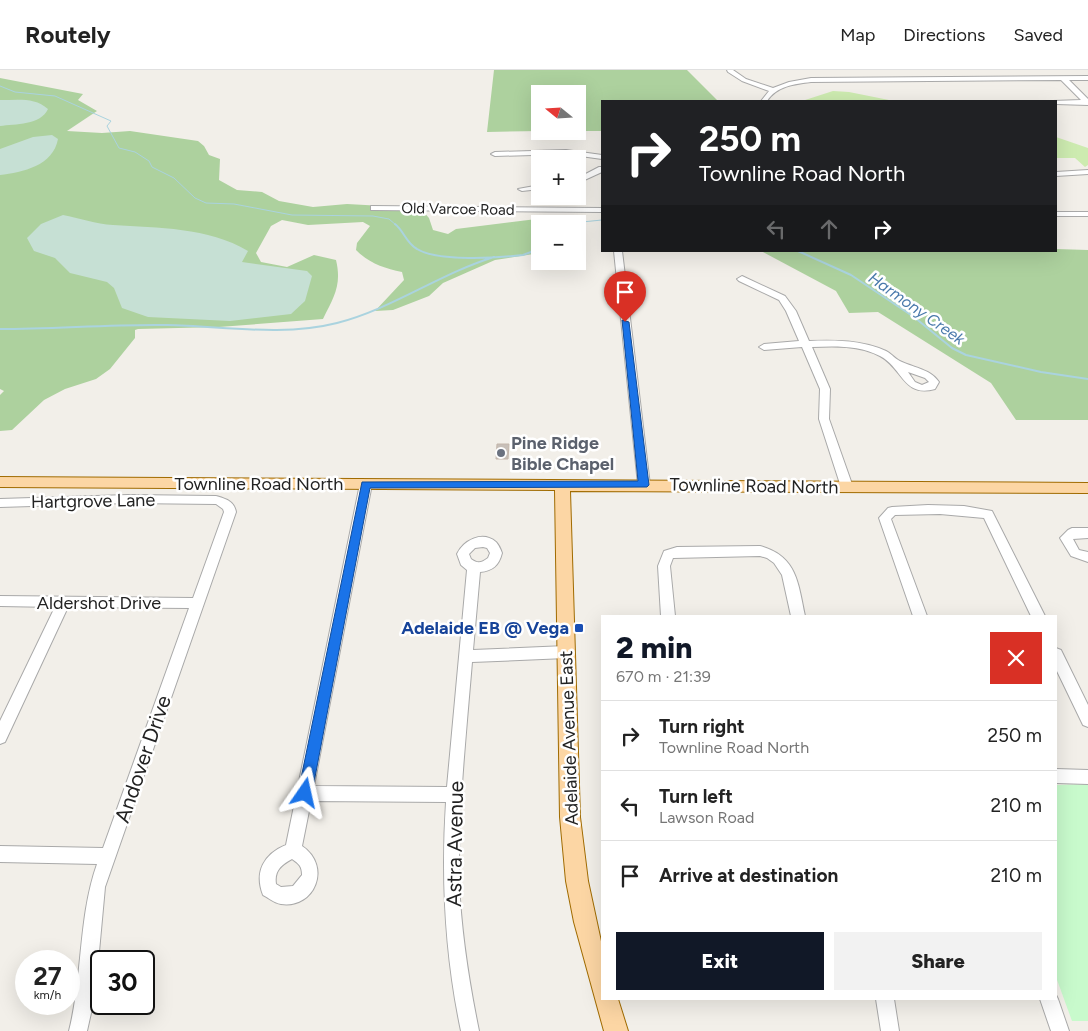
<!DOCTYPE html>
<html lang="en">
<head>
<meta charset="utf-8">
<style>
	body { margin:0; font-family:Figtree,sans-serif; background:#f2f2f2; color:#222; height:100vh; display:flex; flex-direction:column; font-size:19px; white-space:nowrap }
	* { box-sizing:border-box; margin:0 }
	p { font-size:16px; color:#767676 }
	.icon { flex:none; width:28px; height:28px; fill:none; stroke:currentColor; stroke-width:2; stroke-linecap:round; stroke-linejoin:round }
	.map { position:relative; flex:1; overflow:hidden }
	.details { position:absolute; left:601px; top:545px; width:456px; height:385px; display:flex; flex-direction:column; background:#fff; border-radius:0px; box-shadow:0 5px 20px #0002 }
	.details>* { flex:none }
	.hud { position:absolute; left:601px; top:30px; width:456px; height:152px; border-radius:0px; box-shadow:0 5px 20px #0002; background:#202124; color:#fff; overflow:hidden }
	.needle { width:32px; rotate:288deg }
	.fabs { position:absolute; left:531px; top:15px; display:grid; gap:10px }
	.fabs a { display:grid; place-items:center; width:55px; height:55px; border-radius:0px; background:#fff; box-shadow:0 5px 20px #0002; font-size:25px }
	.speed { position:absolute; left:15px; top:880px; display:flex; gap:10px; font-size:25px; font-weight:700; text-align:center }
	.speed>* { display:grid; place-content:center; width:65px; height:65px; border-radius:50%; background:#fff; box-shadow:0 5px 20px #0002; line-height:1 }
	.speed small { font-size:12px; font-weight:400 }
	.speed .limit { border:2px solid #111; border-radius:8px; background:#fff; color:#111 }
	.pin { position:absolute; display:grid; place-items:center; width:42px; height:42px; color:#fff; margin:-51px -21px; border-radius:50% 50% 50% 0; rotate:-45deg; box-shadow:0 0 5px #0007 }
	.pin .icon { rotate:45deg }
	.me { position:absolute; width:55px; margin:-28px; rotate:11deg; stroke-linejoin:round; filter:drop-shadow(0 0 4px #0008) }
	.turn { display:flex; align-items:center; gap:18px; height:105px; padding:0 15px; font-size:22px }
	.turn .icon { width:65px; height:65px; stroke-width:2.5 }
	.turn b { display:block; font-size:35px; line-height:42px }
	.lanes { display:flex; align-items:center; height:48px; padding:0 15px; background:#0003; justify-content:center; gap:25px; direction:ltr }
	.lanes .off { opacity:.35 }
	.round { display:grid; place-items:center; flex:none; width:52px; height:52px; border-radius:0px; background:#f2f2f2 }
	.head { display:flex; align-items:center; justify-content:space-between; height:85px; padding:0 15px }
	h1 { font-size:30px; font-weight:800; line-height:38px; color:#111827 }
	.primary-button { display:flex; gap:10px; margin-top:auto; padding:10px 15px }
	.primary-button a { flex:1; height:58px; border-radius:0px; background:#111827; color:#fff; font-size:20px; font-weight:800; line-height:58px; text-align:center }
	.primary-button a+a { background:#f2f2f2; color:#222 }
	ul { padding:0; list-style:none }
	li { display:flex; align-items:center; gap:15px; height:70px; padding:0 15px; border-top:1px solid #e0e0e0 }
	li div { flex:1 }
	li b { display:block; font-size:19px }
	li em { font-style:normal }
	header { display:flex; align-items:center; gap:30px; box-sizing:border-box; height:70px; padding:0 25px; background:#fff; border-bottom:1px solid #e0e0e0 }
	header strong { font-size:24px }
	nav { display:flex; gap:28px; margin-inline-start:auto; font-size:18px }
	.map>svg:first-child { display:block }
</style>
</head>
<body>
<header>
<strong>Routely</strong>
<nav><a>Map</a><a>Directions</a><a>Saved</a></nav>
</header>
<div class="map">
<svg width="1088" height="961" viewBox="0 0 1088 961">
	<rect width="100%" height="100%" fill="#f2efe9"/>
	<path fill="#cdebb0" d="M 833,21 L 849,22 L 894,31 L 802,31 Z
		M 1056,67 L 1088,78 L 1088,95 L 1085,97 L 1075,88 L 1056,88 Z"/>
	<path fill="#add19e" d="M 494,0 L 687,0 L 718,31 L 602,31 L 602,61 L 578,61 L 578,24 L 540,24 L 540,61 L 487,62 Z
		M 0,8 L 83,24 L 78,30 L 97,41 L 67,61 L 102,63 L 130,61 L 198,71 L 204,76 L 209,85 L 220,89 L 219,110 L 237,120 L 262,122 L 279,131 L 313,137 L 347,134 L 420,138 L 429,148 L 433,160 L 448,164 L 456,159 L 569,145 L 570,154 L 540,154 L 540,183 L 495,190 L 443,213 L 429,226 L 393,240 L 375,241 L 404,210 L 402,202 C 384,198 370,194 356,180 L 357,173 L 370,156 L 363,152 L 308,155 L 282,150 L 271,156 L 256,183 L 261,192 L 287,197 L 314,185 L 336,190 C 342,215 334,227 323,249 L 219,257 L 138,259 L 135,260 L 135,268 L 110,299 L 96,309 L 65,319 L 44,330 L 12,360 L 0,361 L 0,325 L 4,321 L 0,319 Z
		M 1056,179 L 1088,180 L 1088,350 L 1016,350 L 991,313 L 878,242 L 849,243 L 836,221 L 761,181 L 1056,181 Z"/>
	<path fill="#c6e0d4" d="M 0,30 C 18,30 35,27 48,39 C 41,55 15,54 0,56 Z
		M 52,65 L 58,69 C 53,96 23,102 0,105 L 0,79 L 33,67 Z
		M 63,145 C 79,148 96,154 113,155 C 158,158 208,157 248,181 L 242,192 L 307,201 L 312,206 L 305,231 L 291,244 L 230,251 L 148,247 L 122,238 L 114,218 L 107,212 L 70,203 L 55,188 L 34,181 L 27,168 L 41,154 Z"/>
	<path fill="#c8facc" d="M 1088,714 L 1088,951 L 1072,951 L 1056,907 L 1056,715 Z"/>
	<g fill="none" stroke-linecap="round" stroke-linejoin="round">
		<path stroke="#aad3df" stroke-width="1" d="M 0,16 L 15,22 L 55,26 L 111,51 L 107,56 L 119,78 L 135,82 L 149,91 L 152,97 L 174,108 L 195,128 L 206,133 L 234,134 L 292,145 L 373,146 L 389,149 L 396,155
			M 562,154 L 602,150"/>
		<path stroke="#aad3df" stroke-width="2" d="M 395,154 C 404,161 406,173 417,179 C 438,192 498,188 523,185 L 531,182 L 540,169
			M 562,154 L 566,154
			M 798,181 L 851,205 L 914,247 L 952,278 L 966,285 L 1041,302 L 1088,309
			M 0,259 C 56,259 111,254 167,255 C 223,256 282,267 337,253 C 392,239 439,204 494,187"/>
	</g>
	<path fill="#c7bfb8" stroke="#c4b6ab" d="M 497,374 L 509,374 L 508,389 L 496,389 Z"/>
	<g fill="none" stroke-linecap="round" stroke-linejoin="round">
		<g stroke="#a9a9a9" stroke-width="2">
			<path id="minor" d="M 727,0 L 733,0 L 746,9 L 773,18 L 789,12 L 811,8 L 1088,6 L 1088,10 L 1069,10 L 1088,29 L 1088,35 L 1056,34 L 1056,31 L 1053,31 L 1081,30 L 1061,10 L 811,12 C 794,14 777,16 767,31 L 761,31 L 769,21 L 742,11 L 728,2 Z
				M 566,80 L 602,85 L 602,89 L 566,84 L 495,86 L 491,84 L 495,82 Z
				M 599,97 L 602,97 L 602,102 L 578,113 L 578,108 Z
				M 1088,100 L 1088,104 L 1056,106 L 1056,102 Z
				M 540,115 L 540,119 L 522,121 L 518,119 Z
				M 371,136 L 602,138 L 602,142 L 374,140 L 371,140 Z
				M 1056,142 L 1088,142 L 1088,146 L 1056,146 Z
				M 614,181 L 622,181 L 650,415 L 644,419 L 638,415 Z
				M 742,206 L 785,226 L 796,241 L 809,271 C 835,270 862,270 886,281 C 892,284 896,290 902,292 C 915,298 930,299 939,312 L 935,319 C 903,328 903,298 880,286 C 859,275 834,276 812,277 L 830,319 L 829,349 L 853,417 L 851,420 L 847,421 L 841,417 L 819,349 L 820,319 L 802,277 L 764,280 L 759,277 L 764,274 L 799,271 L 786,241 L 779,230 L 739,211 L 737,209 ZM 908,302 L 925,308 L 929,312 L 922,315 L 915,312 Z
				M 366,410 L 372,414 L 314,716 L 447,717 L 467,500 L 461,495 L 457,484 C 463,471 482,460 496,472 C 498,474 501,480 502,483 C 499,495 493,501 480,502 L 473,580 L 566,576 L 571,578 L 573,582 L 571,586 L 566,588 L 472,592 C 466,665 458,738 459,811 C 461,861 469,912 479,961 L 461,961 C 445,885 441,810 446,732 L 311,731 L 302,776 C 332,796 315,839 281,834 C 274,833 269,828 263,825 C 254,802 264,784 286,775 L 360,414 ZM 483,477 L 487,478 L 490,483 L 488,488 C 481,493 478,494 471,489 L 469,484 L 475,478 ZM 292,789 C 299,794 302,796 302,805 L 293,816 L 281,817 L 276,814 C 274,801 281,795 292,789 Z
				M 128,425 L 216,426 C 226,429 234,431 236,442 L 105,817 L 95,925 L 87,961 L 69,961 C 83,906 78,848 97,794 L 0,792 L 0,776 L 103,778 L 189,538 L 68,537 L 5,672 L 0,674 L 0,651 L 55,537 L 0,536 L 0,526 L 193,528 L 224,442 L 223,439 L 216,434 L 128,433 L 0,437 L 0,429 Z
				M 928,435 L 964,436 L 992,441 L 1045,546 L 1031,546 L 984,448 L 940,444 L 895,445 L 891,449 L 927,546 L 913,546 L 879,448 L 888,438 L 892,437 Z
				M 1072,458 L 1088,458 L 1088,468 L 1073,469 L 1079,480 L 1088,482 L 1088,492 L 1071,486 L 1060,468 L 1068,460 Z
				M 760,476 C 797,486 798,513 805,546 L 791,546 L 782,505 L 774,493 L 767,488 L 760,486 L 673,488 L 670,496 L 675,546 L 661,546 L 658,496 L 664,481 L 677,477 Z
				M 1056,578 L 1061,580 L 1088,635 L 1088,657 L 1083,655 L 1056,599 Z
				M 1056,699 L 1088,700 L 1088,714 L 1056,713 Z
				M 1056,925 L 1058,929 L 1069,961 L 1051,961 L 1040,929 L 1056,929 Z
				M 876,929 L 894,929 L 899,961 L 881,961 Z"/>
		</g>
		<g stroke="#a06b00" stroke-width="2">
			<path id="major" d="M 0,407 L 1088,413 L 1088,423 L 570,421 L 580,747 L 588,811 L 602,876 L 602,929 L 618,929 L 628,961 L 604,961 L 574,852 L 566,811 L 560,747 L 555,420 L 0,417 Z"/>
		</g>
		<use href="#minor" fill="#fff" fill-rule="evenodd"/>
		<use href="#major" fill="#fcd6a4" fill-rule="evenodd"/>
	</g>
	<path fill="#1a73e8" stroke="#114b97" d="M 622,250 L 629,252 L 649,415 L 647,417 L 370,418 L 312,723 L 310,728 L 305,730 L 300,728 L 298,723 L 362,412 L 638,411 Z"/>
	<circle fill="#6b7280" stroke="#fff" stroke-width="2" cx="501" cy="383" r="5"/>
	<rect fill="#1a4fb4" stroke="#fff" stroke-width="2" x="574" y="553" width="10" height="10" rx="2.5"/>
	<g text-anchor="middle" stroke-width="5" stroke-linejoin="round" paint-order="stroke">
		<g font-size="15" fill="#222" stroke="#fff">
			<text transform="translate(458 139) rotate(1)" y="5">Old Varcoe Road</text>
		</g>
		<g font-size="16" font-style="italic" fill="#4a7aab" stroke="#fff">
			<text transform="translate(917 238) rotate(35)" y="6">Harmony Creek</text>
		</g>
		<g font-size="18" font-weight="bold" fill="#5b616d" stroke="#fff" text-anchor="start">
			<text x="511" y="379">Pine Ridge<tspan x="511" dy="21">Bible Chapel</tspan></text>
		</g>
		<g font-size="18" fill="#222" stroke="#fff">
			<text x="259" y="420">Townline Road North</text>
			<text transform="translate(754 416) rotate(1)" y="6">Townline Road North</text>
			<text transform="translate(93 431) rotate(-1)" y="6">Hartgrove Lane</text>
			<text x="99" y="539">Aldershot Drive</text>
			<text transform="translate(569 668) rotate(-92)" y="6">Adelaide Avenue East</text>
		</g>
		<g font-size="18" font-weight="bold" fill="#164399" stroke="#fff" text-anchor="end">
			<text x="569" y="564">Adelaide EB @ Vega</text>
		</g>
		<g font-size="21" fill="#222" stroke="#fff">
			<text transform="translate(143 689) rotate(-71)" y="7">Andover Drive</text>
			<text transform="translate(455 774) rotate(-89)" y="7">Astra Avenue</text>
		</g>
	</g>
</svg>
<div class="fabs">
<a><svg class="needle" viewBox="-14 -14 28 28"><path d="M0-13l5 13h-10z" fill="#e53935"/><path d="M0 13l5-13h-10z" fill="#767676"/></svg></a>
<a>+</a>
<a>−</a>
</div>
<div class="speed"><div>27<small>km/h</small></div><div class="limit">30</div></div>
<div class="pin" style="left:625px;top:252px;background:#d93025"><svg class="icon" aria-label="arrive" viewBox="0 0 24 24"><path d="M6 21V4h12l-3 4 3 4H6"/></svg></div>
<svg class="me" style="left:305px;top:723px" viewBox="-20 -20 40 40"><path d="M0-17L14 15 0 8-14 15z" fill="#1a73e8" stroke="#fff" stroke-width="4"/></svg>
<div class="hud">
<div class="turn"><svg class="icon" aria-label="right" viewBox="0 0 24 24"><path d="M7 20v-9h11M14 6l5 5-5 5"/></svg><div><b>250 m</b>Townline Road North</div></div>
<div class="lanes"><svg class="icon off" aria-label="left" viewBox="0 0 24 24"><path d="M17 20v-9H6M10 6l-5 5 5 5"/></svg><svg class="icon off" aria-label="ahead" viewBox="0 0 24 24"><path d="M12 20V5M6 11l6-6 6 6"/></svg><svg class="icon" aria-label="right" viewBox="0 0 24 24"><path d="M7 20v-9h11M14 6l5 5-5 5"/></svg></div>
</div>
<section class="details">
<div class="head"><div><h1>2 min</h1><p>670 m · 21:39</p></div><a class="round" style="background:#d93025;color:#fff"><svg class="icon" aria-label="close" viewBox="0 0 24 24"><path d="M6 6l12 12M18 6L6 18"/></svg></a></div>
<ul>
<li><svg class="icon" aria-label="right" viewBox="0 0 24 24"><path d="M7 20v-9h11M14 6l5 5-5 5"/></svg><div><b>Turn right</b><p>Townline Road North</p></div><em>250 m</em></li>
<li><svg class="icon" aria-label="left" viewBox="0 0 24 24"><path d="M17 20v-9H6M10 6l-5 5 5 5"/></svg><div><b>Turn left</b><p>Lawson Road</p></div><em>210 m</em></li>
<li><svg class="icon" aria-label="arrive" viewBox="0 0 24 24"><path d="M6 21V4h12l-3 4 3 4H6"/></svg><div><b>Arrive at destination</b></div><em>210 m</em></li>
</ul>
<div class="primary-button"><a>Exit</a><a>Share</a></div>
</section>
</div>
</body>
</html>
